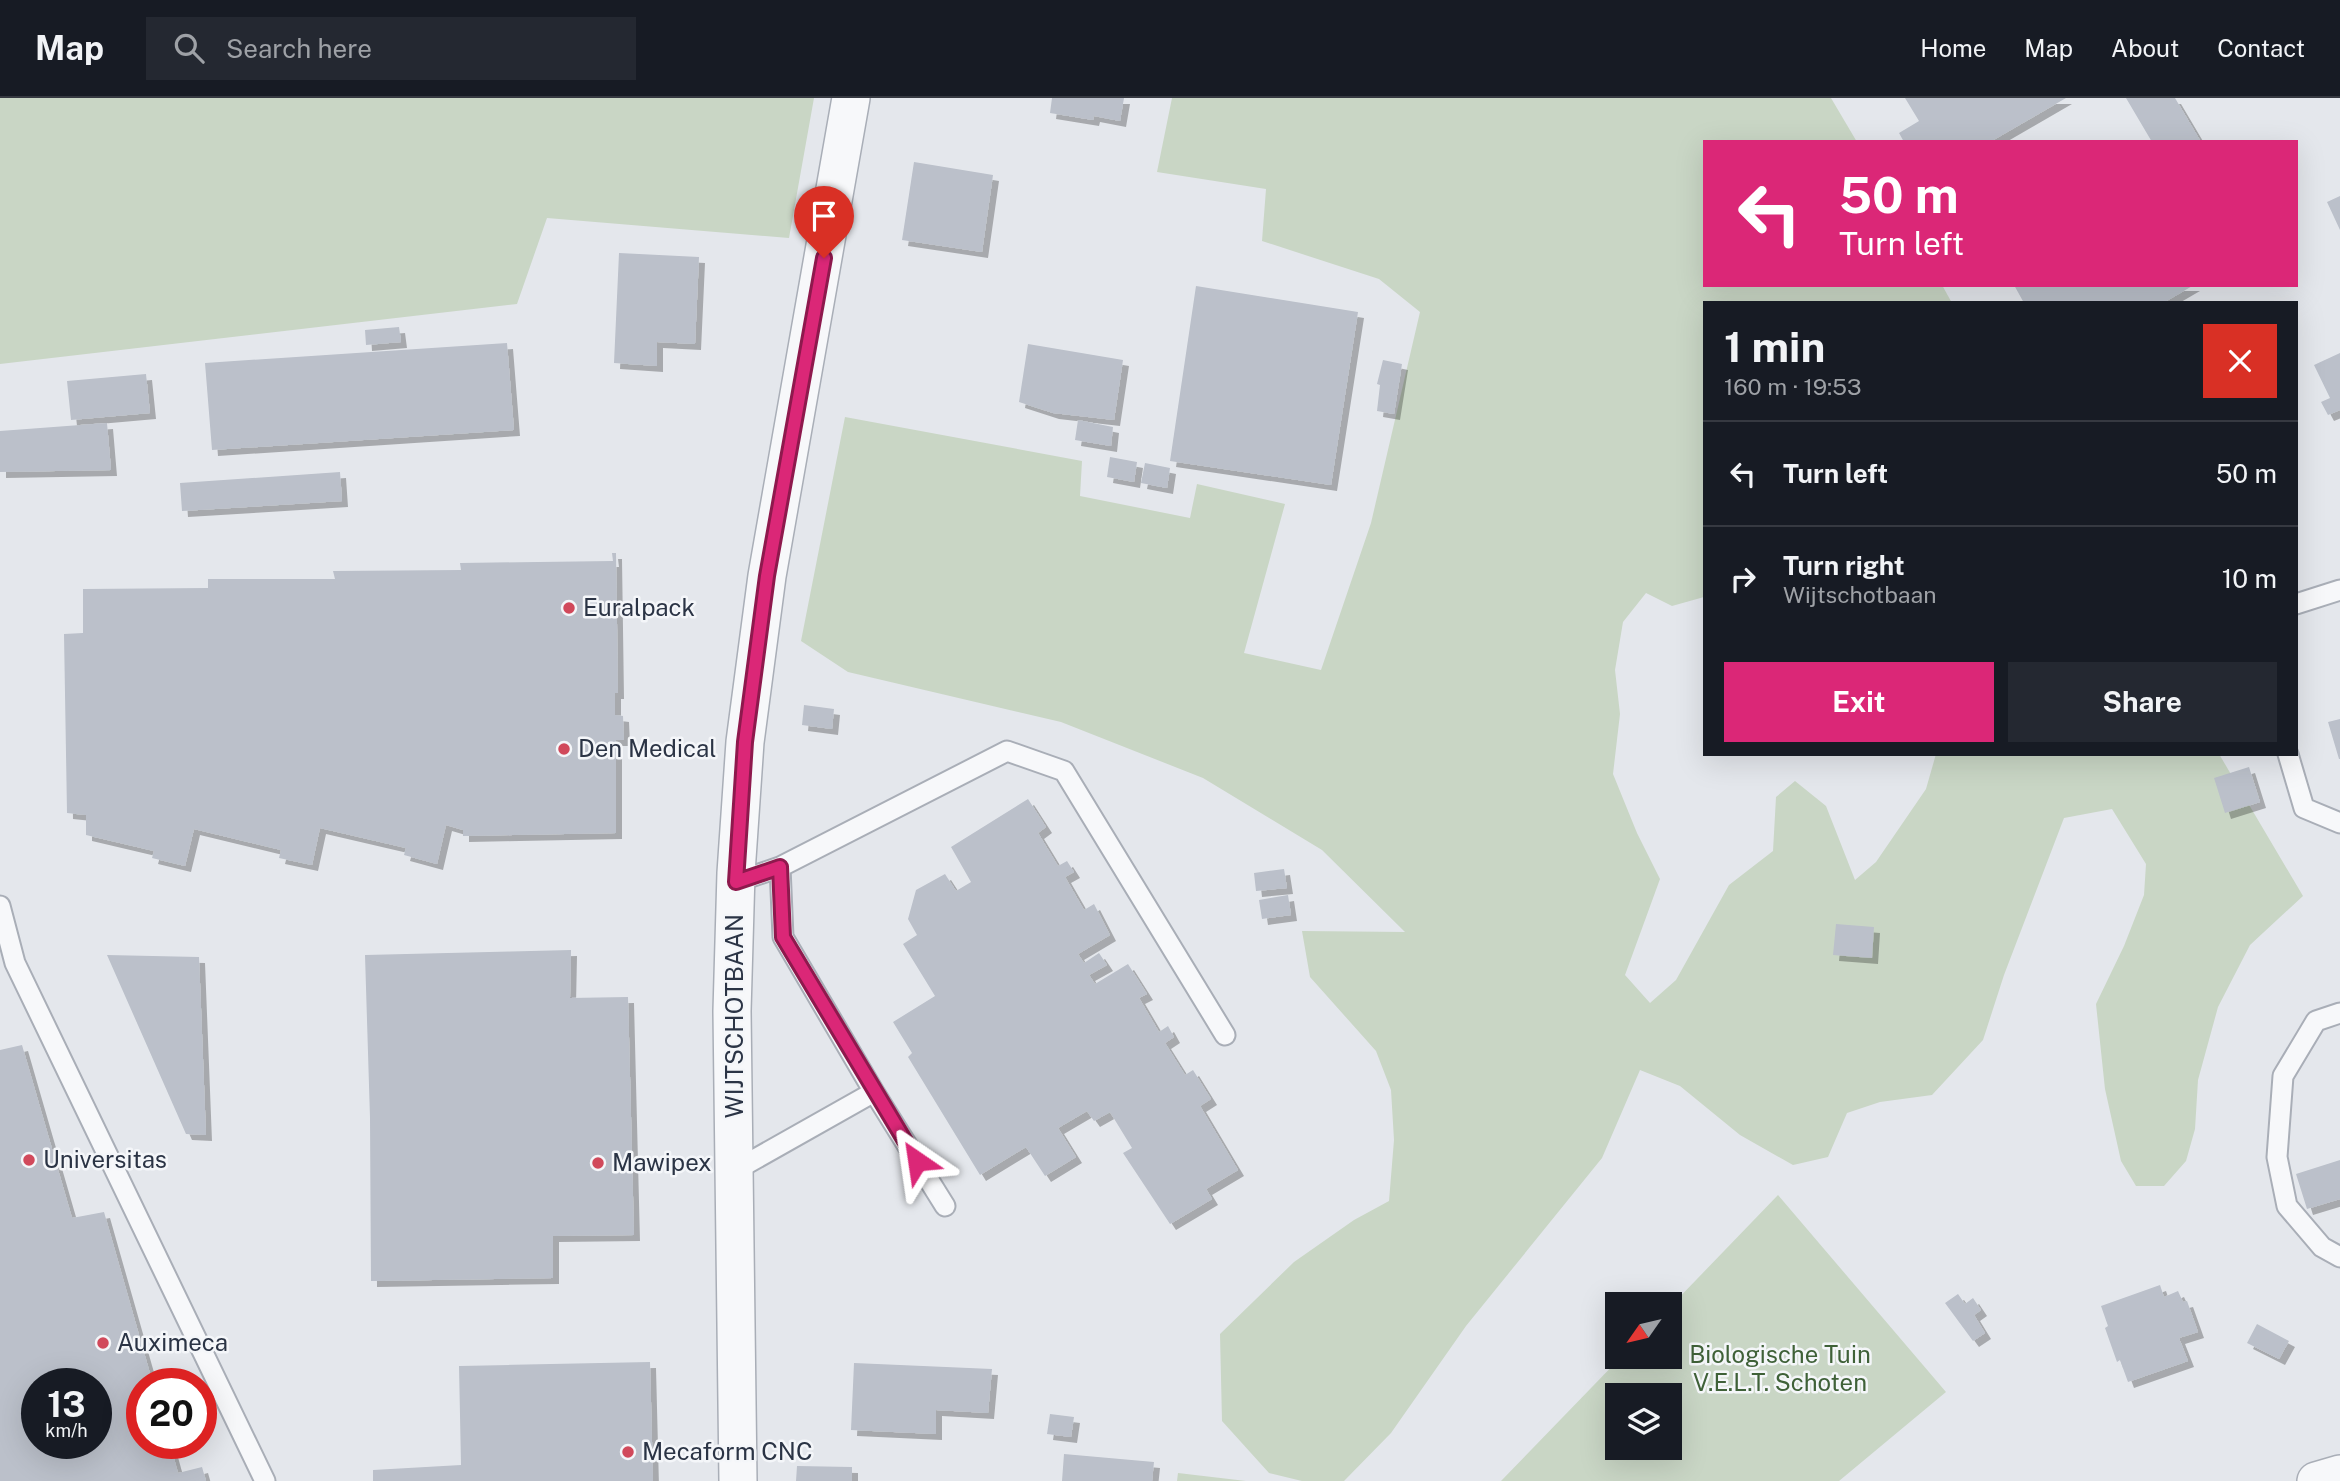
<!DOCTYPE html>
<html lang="en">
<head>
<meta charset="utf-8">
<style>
	body { margin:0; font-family:"Public Sans",sans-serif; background:#242831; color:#f1f3f6; height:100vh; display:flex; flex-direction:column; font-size:26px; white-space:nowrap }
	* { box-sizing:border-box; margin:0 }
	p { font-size:23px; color:#9ea1a6 }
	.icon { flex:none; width:38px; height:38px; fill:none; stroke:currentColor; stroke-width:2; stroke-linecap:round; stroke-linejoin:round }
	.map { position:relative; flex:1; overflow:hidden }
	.side { position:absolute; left:1703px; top:203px; width:595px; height:455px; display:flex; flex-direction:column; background:#171b24; border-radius:0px; box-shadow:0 7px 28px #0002 }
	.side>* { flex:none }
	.banner { position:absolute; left:1703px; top:42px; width:595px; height:147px; border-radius:0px; box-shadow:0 7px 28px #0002; background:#db2777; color:#fff; overflow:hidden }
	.needle { width:46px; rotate:236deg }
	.fabs { position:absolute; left:1605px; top:1194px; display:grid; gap:14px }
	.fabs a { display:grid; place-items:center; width:77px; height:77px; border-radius:0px; background:#171b24; box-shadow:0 7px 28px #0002; font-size:35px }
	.speed { position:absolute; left:21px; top:1270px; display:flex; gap:14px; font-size:35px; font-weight:700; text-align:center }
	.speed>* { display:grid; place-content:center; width:91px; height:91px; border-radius:50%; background:#171b24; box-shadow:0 7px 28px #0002; line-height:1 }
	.speed small { font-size:18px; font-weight:400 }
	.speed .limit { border:10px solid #d22; background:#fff; color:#111 }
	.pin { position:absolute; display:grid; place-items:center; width:60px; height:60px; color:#fff; margin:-72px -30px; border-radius:50% 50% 50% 0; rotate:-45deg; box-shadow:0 0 7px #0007 }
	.pin .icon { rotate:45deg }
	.me { position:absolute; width:77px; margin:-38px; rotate:328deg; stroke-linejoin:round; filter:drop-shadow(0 0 5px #0008) }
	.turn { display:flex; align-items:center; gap:24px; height:147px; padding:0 21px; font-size:32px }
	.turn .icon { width:91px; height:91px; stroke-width:2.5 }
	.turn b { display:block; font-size:49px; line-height:60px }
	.round { display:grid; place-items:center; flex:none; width:74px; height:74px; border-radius:0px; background:#242831 }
	.summary { display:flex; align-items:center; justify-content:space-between; height:119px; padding:0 21px }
	h1 { font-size:42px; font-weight:700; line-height:52px }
	.primary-button { display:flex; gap:14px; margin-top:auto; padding:14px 21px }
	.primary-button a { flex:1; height:80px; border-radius:0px; background:#db2777; color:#fff; font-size:28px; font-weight:700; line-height:80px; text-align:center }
	.primary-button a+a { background:#242831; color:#f1f3f6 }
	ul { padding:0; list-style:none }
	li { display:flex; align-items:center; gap:21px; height:105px; padding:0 21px; border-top:2px solid #363941 }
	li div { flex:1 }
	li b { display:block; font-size:26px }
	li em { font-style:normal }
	header { display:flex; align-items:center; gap:42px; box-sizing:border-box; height:98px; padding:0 35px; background:#171b24; border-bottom:2px solid #363941 }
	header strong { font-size:33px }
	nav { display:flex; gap:38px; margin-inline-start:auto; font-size:24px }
	.search { width:490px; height:63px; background:#242831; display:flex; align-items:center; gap:18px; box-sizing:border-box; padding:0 24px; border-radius:0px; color:#9ea1a6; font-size:26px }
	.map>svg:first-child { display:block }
</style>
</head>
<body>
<header>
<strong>Map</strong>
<div class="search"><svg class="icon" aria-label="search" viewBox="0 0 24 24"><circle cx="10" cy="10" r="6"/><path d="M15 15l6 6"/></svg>Search here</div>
<nav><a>Home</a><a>Map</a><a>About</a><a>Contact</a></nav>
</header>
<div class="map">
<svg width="2340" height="1383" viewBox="0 0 2340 1383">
	<defs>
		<filter id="shadow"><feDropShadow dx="6" dy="6" stdDeviation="0" flood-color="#0004"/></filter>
	</defs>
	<rect width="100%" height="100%" fill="#e4e7ec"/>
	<path fill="#c9d6c5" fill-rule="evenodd" d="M 0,0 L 814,0 L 789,140 L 547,120 L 517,206 L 0,266 Z
		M 1172,0 L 1831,0 L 1857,44 L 1704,44 L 1704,187 L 1942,187 L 1952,205 L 1704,205 L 1704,499 L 1672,508 L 1646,495 L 1623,524 L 1615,572 L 1620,616 L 1613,676 L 1637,735 L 1660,781 L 1625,877 L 1650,905 L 1676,882 L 1729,787 L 1773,753 L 1776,699 L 1795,683 L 1826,708 L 1855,782 L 1876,764 L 1926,691 L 1936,656 L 2219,656 L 2303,798 L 2250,847 L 2218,909 L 2198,982 L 2195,1031 L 2186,1063 L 2164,1088 L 2136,1088 L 2121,1063 L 2105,991 L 2096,906 L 2124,848 L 2144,797 L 2146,766 L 2112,711 L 2064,720 L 2004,877 L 1983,942 L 1932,997 L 1880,1004 L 1847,1015 L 1828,1059 L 1793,1067 L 1740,1037 L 1680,988 L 1640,972 L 1602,1060 L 1466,1228 L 1391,1335 L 1344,1383 L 1302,1383 L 1269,1375 L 1222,1323 L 1220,1236 L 1294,1164 L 1354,1122 L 1389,1103 L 1394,1042 L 1391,992 L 1376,953 L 1310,879 L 1302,833 L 1405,834 L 1322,752 L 1203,680 L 1061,624 L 848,574 L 801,543 L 845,319 L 1082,363 L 1080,398 L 1190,420 L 1197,386 L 1285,406 L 1244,555 L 1321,572 L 1371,425 L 1420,214 L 1379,181 L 1262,143 L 1266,91 L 1157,74 Z
		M 1778,1097 L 1946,1294 L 1839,1383 L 1501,1383 L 1622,1258 L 1670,1258 L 1670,1209 ZM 1617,1297 L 1670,1297 L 1670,1349 L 1617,1349 Z
		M 1178,1375 L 1246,1383 L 1177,1383 Z"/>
	<path fill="#bbc0ca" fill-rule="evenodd" filter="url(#shadow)" d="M 1052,0 L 1124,0 L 1120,23 L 1094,18 L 1093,22 L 1050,15 Z
		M 1905,0 L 2066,0 L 1990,44 L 1904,44 L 1899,35 L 1919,23 Z
		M 2126,0 L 2175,0 L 2201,44 L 2152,44 Z
		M 914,64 L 993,77 L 982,154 L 902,142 Z
		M 2340,98 L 2340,132 L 2327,104 Z
		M 619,155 L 699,159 L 695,246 L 657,244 L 657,268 L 614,265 Z
		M 2014,187 L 2194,187 L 2163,205 L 2024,205 Z
		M 1196,188 L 1358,214 L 1331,387 L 1170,363 Z
		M 399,229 L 401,244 L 366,247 L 365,232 Z
		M 507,245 L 514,332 L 212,352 L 205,265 Z
		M 1028,246 L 1123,262 L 1114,322 L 1053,315 L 1019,304 Z
		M 2340,255 L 2340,312 L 2328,317 L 2321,304 L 2330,300 L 2314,267 Z
		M 1383,262 L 1402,266 L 1394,316 L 1377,313 L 1380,287 L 1377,286 Z
		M 146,276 L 150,315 L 71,322 L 67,283 Z
		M 1078,322 L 1113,329 L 1111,348 L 1075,342 Z
		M 107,325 L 111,372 L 0,374 L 0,333 Z
		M 1110,359 L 1137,364 L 1134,384 L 1107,379 Z
		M 1145,365 L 1170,370 L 1167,390 L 1141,385 Z
		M 340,374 L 342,403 L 182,413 L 180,385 Z
		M 612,455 L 616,455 L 618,595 L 615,595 L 615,617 L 623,618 L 624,642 L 616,642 L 616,735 L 463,738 L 463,732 L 446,727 L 437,766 L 404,757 L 406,750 L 320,730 L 312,767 L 279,760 L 281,752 L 194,731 L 185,768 L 152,760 L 154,753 L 86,737 L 86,717 L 67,715 L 64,536 L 83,535 L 83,491 L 208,490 L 208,481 L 335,481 L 333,473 L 461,472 L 460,465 L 613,463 Z
		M 804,607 L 834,611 L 832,631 L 802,627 Z
		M 2340,621 L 2340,661 L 2339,661 L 2328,624 Z
		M 2249,669 L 2260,704 L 2225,715 L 2214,680 Z
		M 1028,701 L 1046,729 L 1038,735 L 1058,768 L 1067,763 L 1074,774 L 1065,779 L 1084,812 L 1094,806 L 1110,837 L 1078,856 L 1084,865 L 1099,855 L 1107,867 L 1089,877 L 1095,886 L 1128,866 L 1147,896 L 1139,900 L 1159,934 L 1168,928 L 1174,939 L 1165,945 L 1185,977 L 1193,972 L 1211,1001 L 1200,1008 L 1238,1072 L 1206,1091 L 1212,1101 L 1170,1126 L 1123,1055 L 1132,1050 L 1110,1014 L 1094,1023 L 1087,1013 L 1058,1030 L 1076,1059 L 1045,1078 L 1026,1049 L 980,1077 L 908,959 L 912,955 L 893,924 L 935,898 L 903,846 L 917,837 L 908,821 L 916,792 L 945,776 L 956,793 L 971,784 L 951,749 Z
		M 1284,771 L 1287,790 L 1256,793 L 1254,775 Z
		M 1288,797 L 1291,817 L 1262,821 L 1259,802 Z
		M 1836,826 L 1874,829 L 1872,860 L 1833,857 Z
		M 571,852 L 570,900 L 628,899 L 634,1137 L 553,1138 L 553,1180 L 371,1183 L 370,1020 L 365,857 Z
		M 107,857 L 199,859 L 206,1037 L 186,1036 Z
		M 22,947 L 72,1120 L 104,1114 L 153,1286 L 142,1286 L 142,1346 L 170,1346 L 178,1375 L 202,1369 L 206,1383 L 0,1383 L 0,952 ZM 37,1286 L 96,1286 L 96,1346 L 37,1346 Z
		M 2340,1062 L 2340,1101 L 2307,1111 L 2296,1076 Z
		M 2160,1187 L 2164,1199 L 2178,1193 L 2183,1204 L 2187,1203 L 2198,1234 L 2179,1240 L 2188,1263 L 2128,1284 L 2120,1262 L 2117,1264 L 2105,1230 L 2108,1228 L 2101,1208 Z
		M 1958,1196 L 1965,1206 L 1973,1200 L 1981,1212 L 1974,1217 L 1985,1235 L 1973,1243 L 1945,1205 Z
		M 2257,1226 L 2289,1243 L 2279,1261 L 2247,1245 Z
		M 650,1264 L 653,1383 L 373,1383 L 373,1372 L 461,1367 L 459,1268 Z
		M 854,1265 L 992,1271 L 988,1315 L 936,1312 L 936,1336 L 851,1332 Z
		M 1050,1316 L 1074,1319 L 1071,1339 L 1047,1336 Z
		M 1064,1356 L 1154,1364 L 1152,1383 L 1062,1383 Z
		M 797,1368 L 852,1369 L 852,1383 L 796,1383 Z"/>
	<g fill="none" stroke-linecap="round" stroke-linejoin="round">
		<g stroke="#a9aeb7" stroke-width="23">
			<path id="service" d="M 2296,506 L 2340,492
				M 2288,656 L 2304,710 L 2340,725
				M 736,784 L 780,769
				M 0,808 L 15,865 L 265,1383
				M 2340,915 L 2316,923 L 2283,978 L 2277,1059 L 2287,1108 L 2322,1149 L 2340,1159
				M 874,994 L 783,839 L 780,769 L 1007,653 L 1064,673 L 1225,937
				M 734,1073 L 874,994 L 945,1108"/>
		</g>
		<g stroke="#a9aeb7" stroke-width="40">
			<path id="minor" d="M 738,1383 L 732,913 L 736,775 L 745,644 L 767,478 L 851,0
				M 2316,1383 L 2340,1376"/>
		</g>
		<use href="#service" stroke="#f7f8fa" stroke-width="19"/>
		<use href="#minor" stroke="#f7f8fa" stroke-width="37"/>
	</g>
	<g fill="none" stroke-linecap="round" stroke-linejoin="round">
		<g stroke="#8e194d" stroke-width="18">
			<path id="route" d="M 824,160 L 767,478 L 745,644 L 736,784 L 780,769 L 783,839 L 917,1063"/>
		</g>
		<use href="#route" stroke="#db2777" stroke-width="12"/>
	</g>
	<g fill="#d1495b" stroke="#f4f6f9" stroke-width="2.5">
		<circle cx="569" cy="510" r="7"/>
		<circle cx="564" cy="651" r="7"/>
		<circle cx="29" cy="1062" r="7"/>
		<circle cx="598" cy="1065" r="7"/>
		<circle cx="103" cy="1245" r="7"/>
		<circle cx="628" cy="1354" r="7"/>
	</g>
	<g text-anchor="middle" stroke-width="5" stroke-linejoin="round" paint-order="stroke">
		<g font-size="24" fill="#2b3445" stroke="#f4f6f9" text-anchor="start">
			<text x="583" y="518">Euralpack</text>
			<text x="578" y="659">Den Medical</text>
			<text x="43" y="1070">Universitas</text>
			<text x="612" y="1073">Mawipex</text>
			<text x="117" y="1253">Auximeca</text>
			<text x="642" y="1362">Mecaform CNC</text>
		</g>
		<g font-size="24" fill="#2b3445" stroke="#f4f6f9">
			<text transform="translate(735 918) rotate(-90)" y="8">WIJTSCHOTBAAN</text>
		</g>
		<g font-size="24" fill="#3f6138" stroke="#f4f6f9">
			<text x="1780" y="1265">Biologische Tuin<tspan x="1780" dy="28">V.E.L.T. Schoten</tspan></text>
		</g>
	</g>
</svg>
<div class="fabs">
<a><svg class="needle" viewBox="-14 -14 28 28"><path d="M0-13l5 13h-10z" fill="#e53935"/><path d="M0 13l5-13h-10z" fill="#9ea1a6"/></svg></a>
<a><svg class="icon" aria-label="layers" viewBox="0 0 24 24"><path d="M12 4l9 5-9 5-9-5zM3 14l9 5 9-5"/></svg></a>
</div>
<div class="speed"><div>13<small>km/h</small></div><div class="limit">20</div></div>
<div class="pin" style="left:824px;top:160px;background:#d93025"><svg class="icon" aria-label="arrive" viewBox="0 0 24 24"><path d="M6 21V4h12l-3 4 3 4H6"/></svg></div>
<svg class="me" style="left:917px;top:1063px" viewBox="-20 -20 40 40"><path d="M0-17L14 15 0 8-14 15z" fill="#db2777" stroke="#fff" stroke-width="4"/></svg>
<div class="banner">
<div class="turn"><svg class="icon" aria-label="left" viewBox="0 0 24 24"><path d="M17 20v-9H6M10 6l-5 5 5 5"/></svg><div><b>50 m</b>Turn left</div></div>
</div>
<section class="side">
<div class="summary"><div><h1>1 min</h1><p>160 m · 19:53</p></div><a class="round" style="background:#d93025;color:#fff"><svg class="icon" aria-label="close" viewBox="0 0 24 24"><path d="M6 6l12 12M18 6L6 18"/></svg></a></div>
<ul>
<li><svg class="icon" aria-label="left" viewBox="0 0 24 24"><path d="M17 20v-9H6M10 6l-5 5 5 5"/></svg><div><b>Turn left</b></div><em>50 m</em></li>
<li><svg class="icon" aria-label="right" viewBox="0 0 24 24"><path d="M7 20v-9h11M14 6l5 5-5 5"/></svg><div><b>Turn right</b><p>Wijtschotbaan</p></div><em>10 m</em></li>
</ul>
<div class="primary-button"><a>Exit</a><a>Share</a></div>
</section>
</div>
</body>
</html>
